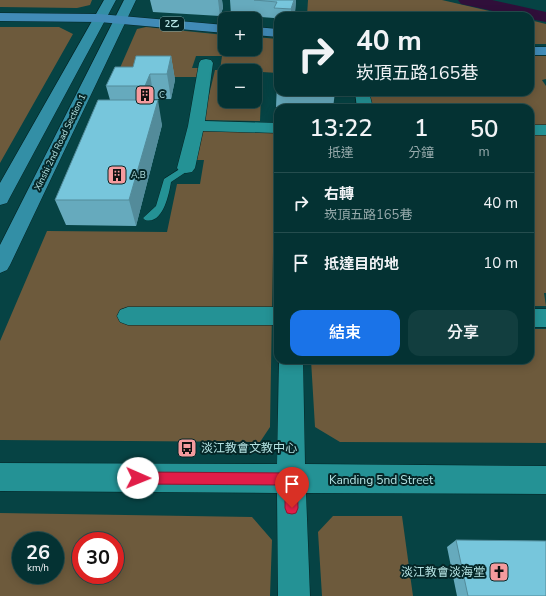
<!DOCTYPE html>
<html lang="zh-TW">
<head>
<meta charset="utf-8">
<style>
	body { margin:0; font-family:"Nunito Sans","Noto Sans TC",sans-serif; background:#123e3f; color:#f1f3f6; height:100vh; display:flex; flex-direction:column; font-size:15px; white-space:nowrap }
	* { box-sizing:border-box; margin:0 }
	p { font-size:13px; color:#97aaac }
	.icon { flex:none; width:22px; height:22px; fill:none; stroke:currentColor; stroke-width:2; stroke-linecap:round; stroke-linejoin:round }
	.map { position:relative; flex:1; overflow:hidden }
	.details { position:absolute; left:274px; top:104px; width:260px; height:260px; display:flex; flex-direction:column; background:#043233; border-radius:12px; box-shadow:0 2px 10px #0003,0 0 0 1px #254d4e }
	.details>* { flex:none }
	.banner { position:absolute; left:274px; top:12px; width:260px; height:84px; border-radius:12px; box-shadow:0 2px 10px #0003,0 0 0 1px #254d4e; background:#043233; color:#f1f3f6; overflow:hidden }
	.buttons { position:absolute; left:218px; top:12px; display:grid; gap:8px }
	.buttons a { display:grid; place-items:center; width:44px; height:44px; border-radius:8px; background:#043233; box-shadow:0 2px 10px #0003,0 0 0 1px #254d4e; font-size:20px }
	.speed { position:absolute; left:12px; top:532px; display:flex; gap:8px; font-size:20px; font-weight:700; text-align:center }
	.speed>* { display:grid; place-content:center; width:52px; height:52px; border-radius:50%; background:#043233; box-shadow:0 2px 10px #0003,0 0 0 1px #254d4e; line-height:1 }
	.speed small { font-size:10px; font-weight:400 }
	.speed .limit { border:6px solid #d22; background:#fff; color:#111 }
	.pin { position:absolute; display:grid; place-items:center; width:34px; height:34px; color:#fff; margin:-41px -17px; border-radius:50% 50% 50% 0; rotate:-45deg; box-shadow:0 0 4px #0007 }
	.pin .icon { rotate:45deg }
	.me { position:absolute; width:44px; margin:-22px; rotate:91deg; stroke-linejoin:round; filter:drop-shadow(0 0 3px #0008) }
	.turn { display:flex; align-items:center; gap:14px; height:84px; padding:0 16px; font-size:18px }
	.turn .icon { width:52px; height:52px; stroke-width:2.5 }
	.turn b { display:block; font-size:28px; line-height:34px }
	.eta { display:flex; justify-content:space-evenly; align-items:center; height:68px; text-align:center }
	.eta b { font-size:24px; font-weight:600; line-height:28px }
	.button { display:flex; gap:8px; margin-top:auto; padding:8px 16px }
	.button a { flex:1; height:46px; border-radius:12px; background:#1a73e8; color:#fff; font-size:16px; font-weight:600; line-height:46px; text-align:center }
	.button a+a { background:#123e3f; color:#f1f3f6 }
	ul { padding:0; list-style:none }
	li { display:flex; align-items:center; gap:12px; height:60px; padding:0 16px; border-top:1px solid #254d4e }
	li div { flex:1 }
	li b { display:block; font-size:15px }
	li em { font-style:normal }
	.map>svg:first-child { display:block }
</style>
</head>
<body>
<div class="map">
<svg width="546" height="596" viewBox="0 0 546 596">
	<rect width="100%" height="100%" fill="#064344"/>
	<path fill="#6d5a3c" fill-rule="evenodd" d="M 0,0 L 92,0 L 90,5 L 77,8 L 0,7 Z
		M 308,0 L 442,0 L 511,16 L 307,16 Z
		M 530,20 L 546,24 L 546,44 L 530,44 Z
		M 0,27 L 59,27 L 73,34 L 0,163 Z
		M 146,27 L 225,35 L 225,49 L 255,49 L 255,37 L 278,39 L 278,73 L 262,72 L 260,121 L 203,120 L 215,70 L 220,70 L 222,56 L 196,56 L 192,68 L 201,68 L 199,77 L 116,77 L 137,29 ZM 225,71 L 255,71 L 255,101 L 225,101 Z
		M 530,56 L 546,56 L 546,79 L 542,80 L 546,86 L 546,125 L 530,125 L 530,108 L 370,108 L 367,92 L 530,92 Z
		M 204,130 L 272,132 L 275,135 L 270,427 L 260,442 L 0,440 L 0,341 L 47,231 L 167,232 L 177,184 L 200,184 L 204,160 L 196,160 L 200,131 Z
		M 530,135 L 546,135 L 546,293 L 544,293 L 546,306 L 530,306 Z
		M 530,329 L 546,329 L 546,443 L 340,442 L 315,427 L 311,360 L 530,360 Z
		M 0,513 L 252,517 L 272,540 L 270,596 L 0,596 ZM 21,541 L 55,541 L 55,575 L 21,575 ZM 81,541 L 115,541 L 115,575 L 81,575 Z
		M 333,516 L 402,516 L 413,596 L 322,596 L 318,532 Z"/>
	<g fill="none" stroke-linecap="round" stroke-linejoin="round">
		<path fill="#300f3a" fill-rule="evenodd" d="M 458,0 L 492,0 L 546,12 L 546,22 L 530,19 L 530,16 L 516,16 L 461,4 Z"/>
		<g stroke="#052627" stroke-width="1">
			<path id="lane" d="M 186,165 L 190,168 L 189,170 L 171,182 C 169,194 163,225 145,220 L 143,218 L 156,206 L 164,179 Z"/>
		</g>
		<g stroke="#052627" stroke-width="1">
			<path id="street" d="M 206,59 L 211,60 L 213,63 L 205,121 L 278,123 L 278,133 L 203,131 L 195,168 L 192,172 L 186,173 L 180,172 L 177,168 L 188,126 L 199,63 L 201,60 Z
				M 355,92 L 369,92 L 373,108 L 357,108 Z
				M 530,125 L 546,125 L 546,135 L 530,135 Z
				M 128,307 L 278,307 L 278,325 L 128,325 L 120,322 L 117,316 L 120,310 Z
				M 530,309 L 546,309 L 546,327 L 530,327 Z
				M 279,360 L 303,360 L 305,464 L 546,466 L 546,494 L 306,493 L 310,596 L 278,596 L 277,493 L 0,491 L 0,463 L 277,464 Z"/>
		</g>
		<g stroke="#052627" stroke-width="1">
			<path id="secondary" d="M 104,0 L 116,0 L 9,199 L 7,203 L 0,205 L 0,183 Z
				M 124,0 L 136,0 L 10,265 L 7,270 L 0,273 L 0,245 Z"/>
		</g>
		<g stroke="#052627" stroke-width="1">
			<path id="primary" d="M 0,13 L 99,14 L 225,25 L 225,33 L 99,22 L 0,21 Z
				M 255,27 L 278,29 L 278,37 L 255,35 Z
				M 530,47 L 546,47 L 546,55 L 530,55 Z"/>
		</g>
		<use href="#lane" fill="#249295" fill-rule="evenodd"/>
		<use href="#street" fill="#249295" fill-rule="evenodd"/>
		<use href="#secondary" fill="#338fa6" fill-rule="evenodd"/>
		<use href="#primary" fill="#418bb7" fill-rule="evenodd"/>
	</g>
	<path fill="#66aabd" d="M 150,0 L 222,0 L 223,8 L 220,16 L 153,12 Z
		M 230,0 L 296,0 L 295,12 L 294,16 L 278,16 L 278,25 L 274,25 L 274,18 L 231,15 Z
		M 171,56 L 175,80 L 171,99 L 154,99 L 154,100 L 162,125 L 136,226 L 66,225 L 55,200 L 110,100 L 106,86 L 133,67 Z
		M 278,74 L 278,92 L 335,92 L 333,108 L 293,108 L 276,107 L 277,83 Z
		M 456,540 L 546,596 L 457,596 L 447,547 Z"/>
	<path fill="#538b9a" d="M 218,0 L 222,0 L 223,8 L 220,16 Z
		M 294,0 L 296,0 L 295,12 L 294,16 L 291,16 L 291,9 Z
		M 171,56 L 175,80 L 171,99 L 167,74 Z
		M 150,74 L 154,99 L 151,111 L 145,86 Z
		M 158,100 L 162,125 L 136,226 L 129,200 Z"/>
	<path fill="#77c6dc" stroke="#538b9a" d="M 254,0 L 294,0 L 291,9 L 274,8 L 277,2 Z
		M 136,56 L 171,56 L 167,74 L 150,74 L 145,86 L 106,86 L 115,67 L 133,67 Z
		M 278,74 L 278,83 L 277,83 Z
		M 98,100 L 158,100 L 129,200 L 55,200 Z
		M 456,540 L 546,541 L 546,596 L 468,596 Z"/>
	<path fill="#e11d48" stroke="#92132f" d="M 138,472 L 291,473 L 295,475 L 297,479 L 298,508 L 296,513 L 292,514 L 287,513 L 285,508 L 285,485 L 138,484 L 134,482 L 132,478 L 134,474 Z"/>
	<defs>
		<g id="building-square" transform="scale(1)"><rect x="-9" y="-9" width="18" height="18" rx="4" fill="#f59b9e" stroke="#052627"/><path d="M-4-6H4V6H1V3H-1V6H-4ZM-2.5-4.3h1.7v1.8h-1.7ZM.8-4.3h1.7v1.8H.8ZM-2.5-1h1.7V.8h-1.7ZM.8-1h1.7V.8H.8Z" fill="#111"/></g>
		<g id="bus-square" transform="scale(1)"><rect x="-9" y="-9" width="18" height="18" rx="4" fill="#f59b9e" stroke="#052627"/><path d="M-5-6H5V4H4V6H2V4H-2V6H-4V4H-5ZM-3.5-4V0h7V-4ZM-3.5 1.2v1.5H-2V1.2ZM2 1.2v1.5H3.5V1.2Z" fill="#111"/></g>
		<g id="church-square" transform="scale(1)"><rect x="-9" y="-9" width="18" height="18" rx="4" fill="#f59b9e" stroke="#052627"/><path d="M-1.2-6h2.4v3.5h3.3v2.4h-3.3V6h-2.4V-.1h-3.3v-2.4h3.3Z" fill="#111"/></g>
	</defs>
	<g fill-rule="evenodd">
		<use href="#building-square" x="145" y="95"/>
		<use href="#building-square" x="117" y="175"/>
		<use href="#bus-square" x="187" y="448"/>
		<use href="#church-square" x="499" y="572"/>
	</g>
	<g text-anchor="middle" stroke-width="4" stroke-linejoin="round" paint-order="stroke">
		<rect fill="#052627" stroke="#80aaaa" stroke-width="1" x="160" y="17" width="24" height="14" rx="3"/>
		<g font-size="9" font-weight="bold" fill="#b4e2e2">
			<text x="172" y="27">2乙</text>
		</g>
		<g font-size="9" fill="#b4e2e2" stroke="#052627" text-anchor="start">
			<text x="159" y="98">C</text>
			<text x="131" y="178">A,B</text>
		</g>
		<g font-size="9" fill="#b4e2e2" stroke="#052627">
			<text transform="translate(60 142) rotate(-64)" y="3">Xinshi 2nd Road Section 1</text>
		</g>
		<g font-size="12" fill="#b4e2e2" stroke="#052627" text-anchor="start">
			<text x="201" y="452">淡江教會文教中心</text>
			<text x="485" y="576" text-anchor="end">淡江教會淡海堂</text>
		</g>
		<g font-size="12" fill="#b4e2e2" stroke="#052627">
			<text x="381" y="484">Kanding 5nd Street</text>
		</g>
	</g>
</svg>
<div class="buttons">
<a>+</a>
<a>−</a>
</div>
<div class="speed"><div>26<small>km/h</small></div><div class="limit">30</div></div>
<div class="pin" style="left:292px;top:508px;background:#d93025"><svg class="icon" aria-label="arrive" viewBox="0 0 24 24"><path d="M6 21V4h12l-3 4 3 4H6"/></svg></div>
<svg class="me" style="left:138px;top:478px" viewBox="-20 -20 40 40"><circle r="19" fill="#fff"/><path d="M0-13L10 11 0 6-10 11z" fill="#e11d48"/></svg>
<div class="banner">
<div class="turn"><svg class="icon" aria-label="right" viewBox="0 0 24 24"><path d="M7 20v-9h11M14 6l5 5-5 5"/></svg><div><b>40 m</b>崁頂五路165巷</div></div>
</div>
<section class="details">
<div class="eta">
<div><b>13:22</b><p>抵達</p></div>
<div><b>1</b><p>分鐘</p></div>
<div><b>50</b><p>m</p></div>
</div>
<ul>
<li><svg class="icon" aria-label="right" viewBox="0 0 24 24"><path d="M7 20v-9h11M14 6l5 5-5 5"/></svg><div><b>右轉</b><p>崁頂五路165巷</p></div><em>40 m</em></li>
<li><svg class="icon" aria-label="arrive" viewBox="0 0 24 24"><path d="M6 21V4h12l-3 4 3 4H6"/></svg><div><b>抵達目的地</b></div><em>10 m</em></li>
</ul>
<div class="button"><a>結束</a><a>分享</a></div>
</section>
</div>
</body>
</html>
